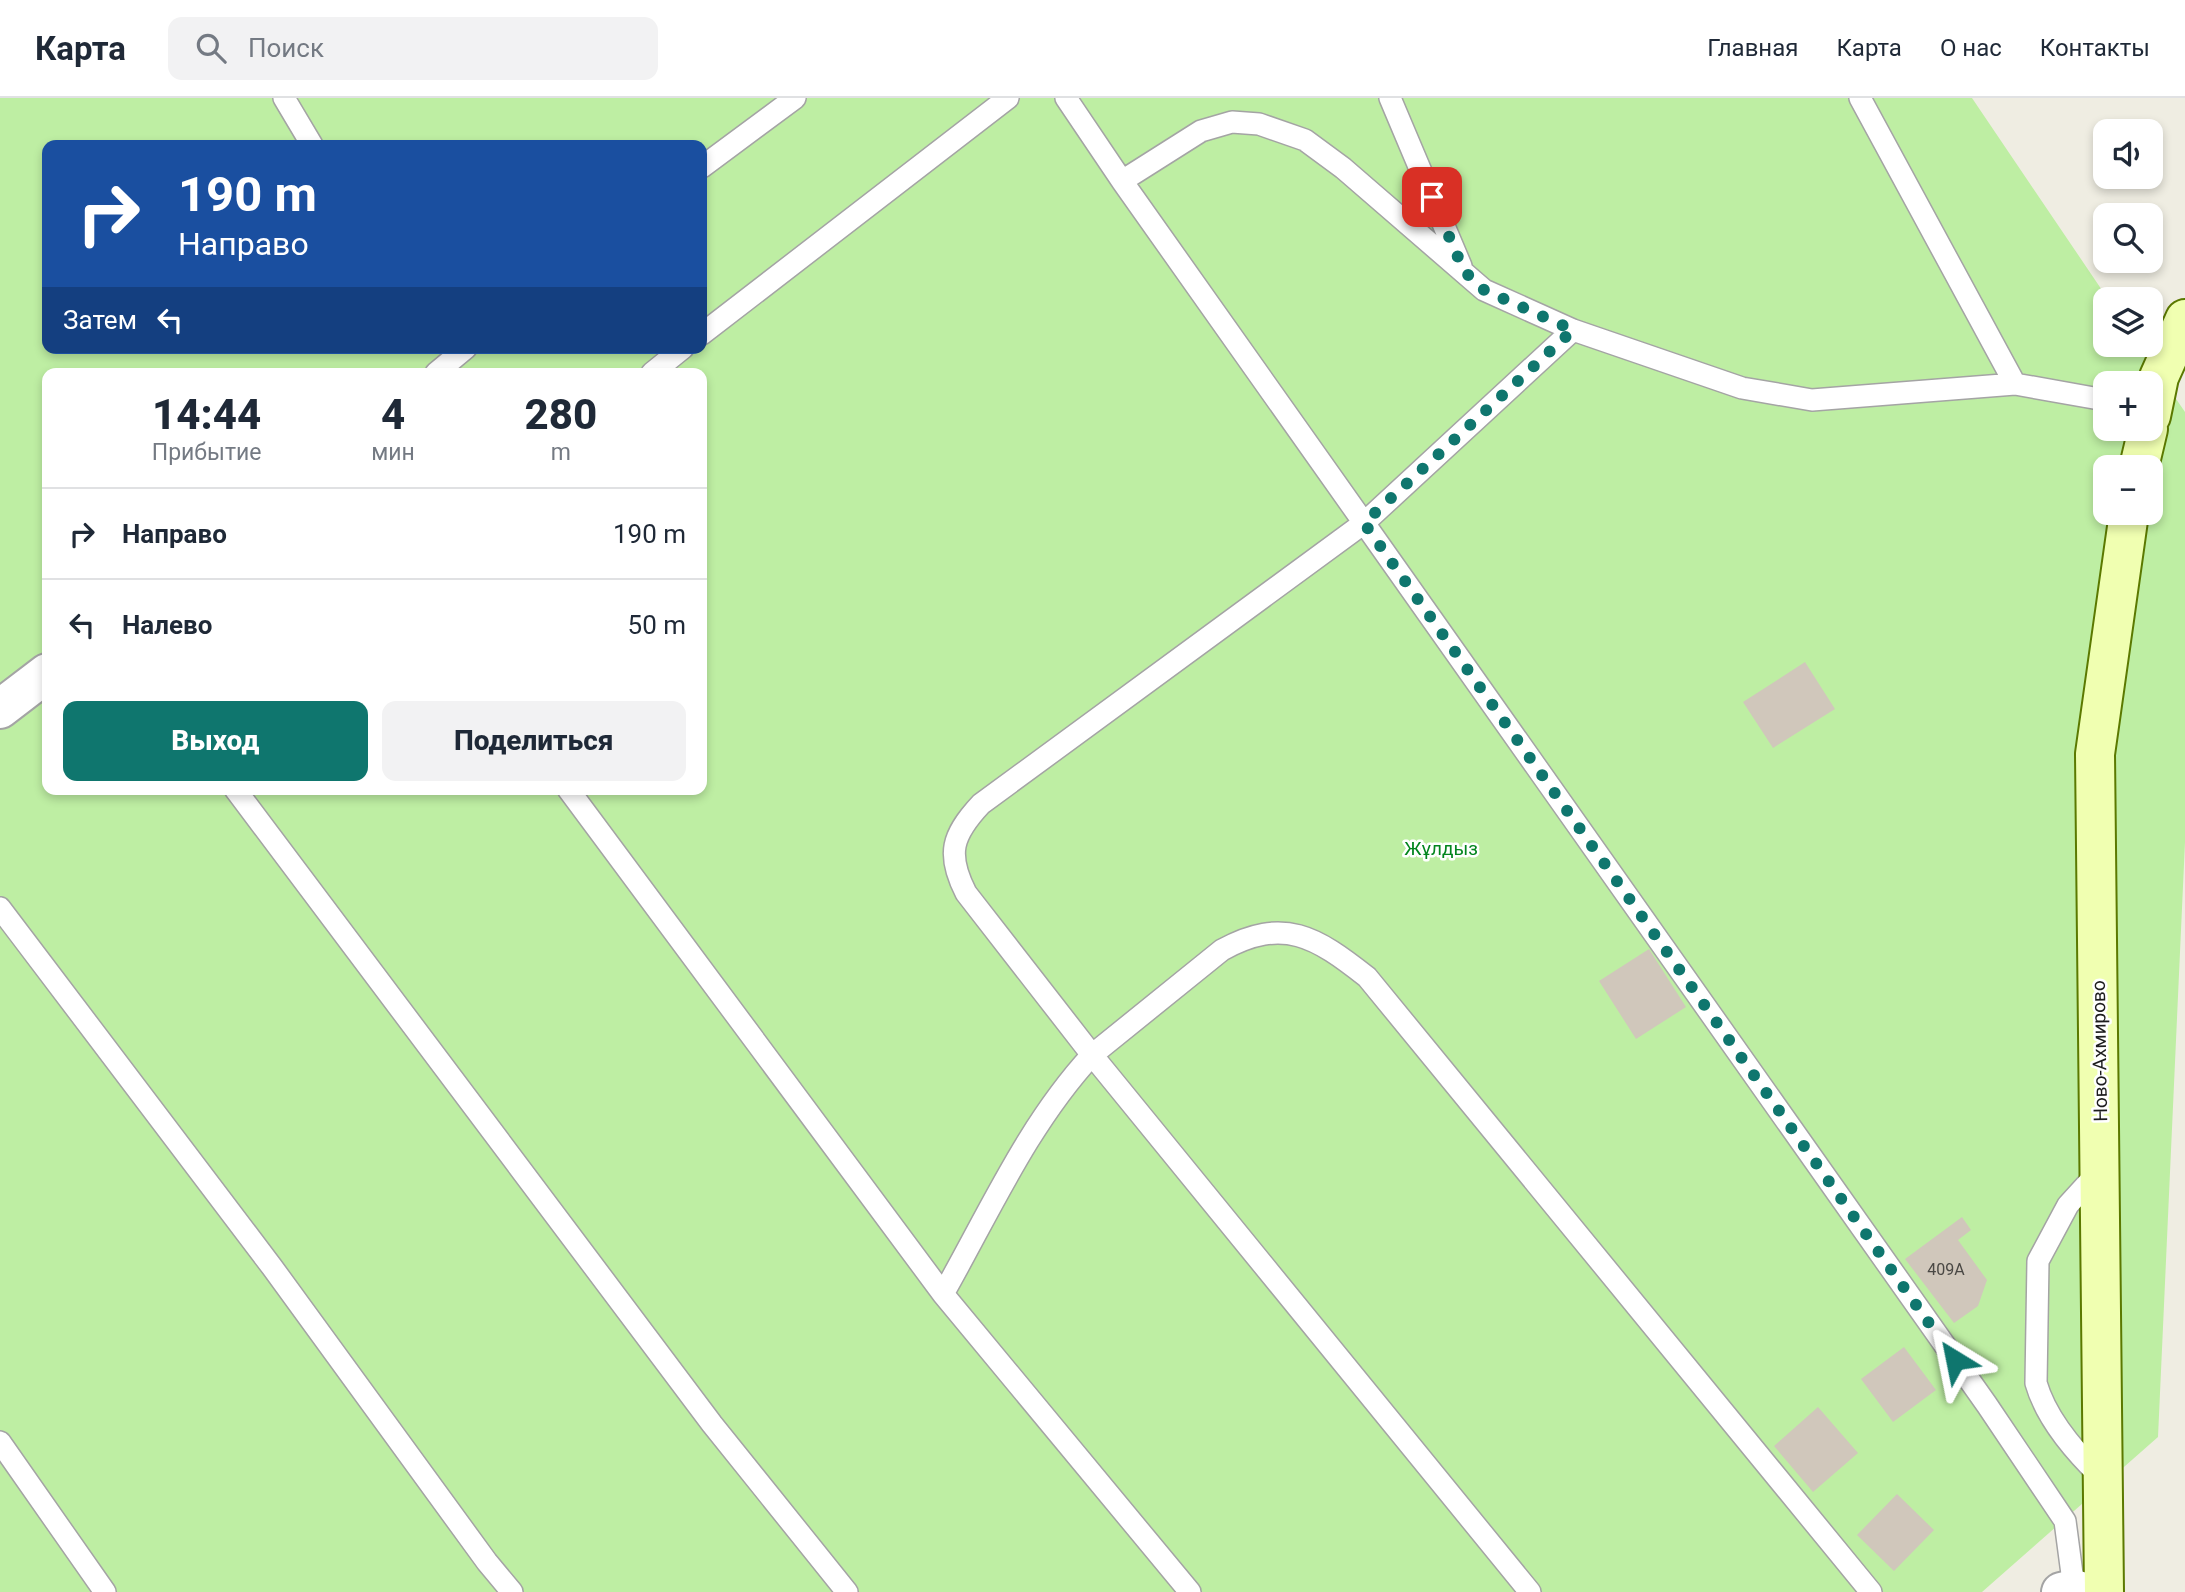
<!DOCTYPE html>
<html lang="ru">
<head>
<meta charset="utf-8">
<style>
	body { margin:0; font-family:Roboto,sans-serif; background:#f2f2f3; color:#1f2937; height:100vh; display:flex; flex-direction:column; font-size:26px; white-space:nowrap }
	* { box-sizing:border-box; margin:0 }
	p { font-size:23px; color:#747a83 }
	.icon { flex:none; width:38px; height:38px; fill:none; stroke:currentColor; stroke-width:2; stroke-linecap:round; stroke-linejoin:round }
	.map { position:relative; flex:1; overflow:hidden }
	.drawer { position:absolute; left:42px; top:270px; width:665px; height:427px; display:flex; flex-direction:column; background:#fff; border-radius:14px; box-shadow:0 4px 10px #0003 }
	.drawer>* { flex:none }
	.top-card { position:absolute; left:42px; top:42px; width:665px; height:214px; border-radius:14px; box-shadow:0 4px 10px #0003; background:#1a4fa0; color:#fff; overflow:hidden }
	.fabs { position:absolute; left:2093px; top:21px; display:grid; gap:14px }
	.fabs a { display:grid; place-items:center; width:70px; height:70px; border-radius:14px; background:#fff; box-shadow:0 4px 10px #0003; font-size:35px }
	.pin { position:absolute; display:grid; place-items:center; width:60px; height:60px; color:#fff; margin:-30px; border-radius:14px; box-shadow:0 4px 10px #0006 }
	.me { position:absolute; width:77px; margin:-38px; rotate:325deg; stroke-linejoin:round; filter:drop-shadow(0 0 5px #0008) }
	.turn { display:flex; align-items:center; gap:24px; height:147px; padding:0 21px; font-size:32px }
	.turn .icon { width:91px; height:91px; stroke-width:2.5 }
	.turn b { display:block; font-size:49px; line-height:60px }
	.then { display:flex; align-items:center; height:66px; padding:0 21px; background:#0003; gap:14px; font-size:26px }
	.eta { display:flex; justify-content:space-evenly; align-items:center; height:119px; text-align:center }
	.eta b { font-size:42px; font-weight:800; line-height:49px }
	.button { display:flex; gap:14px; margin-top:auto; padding:14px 21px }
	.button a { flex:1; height:80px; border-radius:14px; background:#0f766e; color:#fff; font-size:28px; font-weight:800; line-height:80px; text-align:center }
	.button a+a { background:#f2f2f3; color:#1f2937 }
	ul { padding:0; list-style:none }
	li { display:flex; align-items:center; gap:21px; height:91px; padding:0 21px; border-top:2px solid #e0e1e3 }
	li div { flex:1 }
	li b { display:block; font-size:26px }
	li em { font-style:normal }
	header { display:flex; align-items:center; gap:42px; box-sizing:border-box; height:98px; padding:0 35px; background:#fff; border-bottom:2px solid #e0e1e3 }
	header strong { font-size:33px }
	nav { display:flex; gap:38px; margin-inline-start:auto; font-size:24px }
	.search { width:490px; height:63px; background:#f2f2f3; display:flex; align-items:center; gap:18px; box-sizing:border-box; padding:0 24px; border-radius:14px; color:#747a83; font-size:26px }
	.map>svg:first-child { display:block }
</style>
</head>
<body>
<header>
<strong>Карта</strong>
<div class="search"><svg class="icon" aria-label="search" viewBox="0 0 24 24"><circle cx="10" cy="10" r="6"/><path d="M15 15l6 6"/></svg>Поиск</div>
<nav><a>Главная</a><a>Карта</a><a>О нас</a><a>Контакты</a></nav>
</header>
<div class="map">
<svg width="2185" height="1494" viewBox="0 0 2185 1494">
	<rect width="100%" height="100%" fill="#efede2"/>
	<path fill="#beeea3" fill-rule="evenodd" d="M 0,0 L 1972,0 L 2108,201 L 2105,201 L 2105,247 L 2139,247 L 2185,314 L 2185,744 L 2158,1339 L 1982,1494 L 0,1494 ZM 47,47 L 702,47 L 702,250 L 47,250 ZM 47,275 L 702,275 L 702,691 L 47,691 ZM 2105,285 L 2151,285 L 2151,331 L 2105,331 ZM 2105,369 L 2151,369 L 2151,415 L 2105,415 Z"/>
	<path fill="#d0c7bb" d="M 1805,564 L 1835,611 L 1773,650 L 1743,604 Z
		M 1649,851 L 1686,909 L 1636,941 L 1599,883 Z
		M 1962,1119 L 1971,1132 L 1958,1142 L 1987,1182 L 1978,1208 L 1954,1225 L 1905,1161 Z
		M 1904,1249 L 1936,1292 L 1893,1324 L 1861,1281 Z
		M 1818,1309 L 1858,1355 L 1813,1394 L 1774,1348 Z
		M 1897,1396 L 1934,1432 L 1894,1473 L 1857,1437 Z"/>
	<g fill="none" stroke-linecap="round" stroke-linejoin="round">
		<g stroke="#a4a4a4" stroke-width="24">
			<path id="lane" d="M 284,0 L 312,47
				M 1066,0 L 1122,83 L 1201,33 L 1232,24 L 1259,26 L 1305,42 L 1343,70 L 1484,192 L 1573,232 L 1742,290 L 1812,302 L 2015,286 L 2105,302
				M 1390,0 L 1461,168
				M 1860,0 L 2015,286
				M 702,69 L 795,0
				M 1122,83 L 1364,425 L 981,706 C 952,737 946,756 966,795 L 1092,957 C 1028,1026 989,1115 943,1196 L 1190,1494
				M 1573,232 L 1364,425 L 1987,1307 L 2065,1423 L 2074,1491
				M 702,236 L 1008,0
				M 436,275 L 466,250
				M 652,275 L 683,250
				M 235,691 L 712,1326 L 847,1494
				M 568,691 L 943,1196
				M 0,810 L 272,1169 L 487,1464 L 512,1494
				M 2099,1073 L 2068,1107 L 2038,1163 L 2036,1285 C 2046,1320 2075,1354 2101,1379
				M 0,1344 L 105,1494
				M 1530,1494 L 1092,957 L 1222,852 C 1284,818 1316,839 1367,879 L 1871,1494"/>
		</g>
		<g stroke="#a4a4a4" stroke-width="42">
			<path id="street" d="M 0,611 L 47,575
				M 2061,1494 L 2074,1491 L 2084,1494"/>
		</g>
		<g stroke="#5b7900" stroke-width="42">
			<path id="secondary" d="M 2151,318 L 2159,279 L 2185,221
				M 2139,369 L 2148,331
				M 2104,1494 L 2095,656 L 2129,415"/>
		</g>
		<use href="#lane" stroke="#fff" stroke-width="21"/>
		<use href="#street" stroke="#fff" stroke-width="38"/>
		<use href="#secondary" stroke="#f0ffb1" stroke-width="38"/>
	</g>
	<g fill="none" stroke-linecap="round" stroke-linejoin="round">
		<path stroke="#0f766e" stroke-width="12" stroke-dasharray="0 21.6" d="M 1432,99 L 1464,173 L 1484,192 L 1573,232 L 1364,425 L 1955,1262"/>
	</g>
	<g text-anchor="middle" stroke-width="5" stroke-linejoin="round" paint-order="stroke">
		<g font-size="16" fill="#4a4844">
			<text x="1946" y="1177">409А</text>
		</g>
		<g font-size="19" fill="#02851e" stroke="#fff">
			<text x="1441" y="757">Жұлдыз</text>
		</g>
		<g font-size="19" fill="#1d1d1d" stroke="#fff">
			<text transform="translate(2099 953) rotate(-91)" y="7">Ново-Ахмирово</text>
		</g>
	</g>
</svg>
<div class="fabs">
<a><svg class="icon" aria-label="sound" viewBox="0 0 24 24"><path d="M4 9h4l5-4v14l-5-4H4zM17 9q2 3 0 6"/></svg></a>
<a><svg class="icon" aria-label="search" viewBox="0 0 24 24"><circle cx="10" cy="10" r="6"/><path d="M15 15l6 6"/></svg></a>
<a><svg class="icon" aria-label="layers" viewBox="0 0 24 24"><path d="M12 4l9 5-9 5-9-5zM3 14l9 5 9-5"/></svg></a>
<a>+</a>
<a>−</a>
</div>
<div class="pin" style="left:1432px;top:99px;background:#d93025"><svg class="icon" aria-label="arrive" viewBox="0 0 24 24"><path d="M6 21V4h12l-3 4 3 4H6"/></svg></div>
<svg class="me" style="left:1955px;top:1262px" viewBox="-20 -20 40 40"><path d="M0-17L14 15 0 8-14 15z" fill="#0f766e" stroke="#fff" stroke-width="4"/></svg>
<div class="top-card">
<div class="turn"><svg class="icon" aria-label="right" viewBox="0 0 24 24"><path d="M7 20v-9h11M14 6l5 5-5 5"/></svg><div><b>190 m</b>Направо</div></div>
<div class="then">Затем<svg class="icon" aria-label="left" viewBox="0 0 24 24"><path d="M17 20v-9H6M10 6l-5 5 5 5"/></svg></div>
</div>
<section class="drawer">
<div class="eta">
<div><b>14:44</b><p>Прибытие</p></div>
<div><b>4</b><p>мин</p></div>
<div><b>280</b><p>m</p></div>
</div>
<ul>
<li><svg class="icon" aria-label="right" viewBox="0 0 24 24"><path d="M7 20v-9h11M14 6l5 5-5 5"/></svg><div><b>Направо</b></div><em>190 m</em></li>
<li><svg class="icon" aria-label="left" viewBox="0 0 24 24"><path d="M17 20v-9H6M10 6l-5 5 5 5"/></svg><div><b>Налево</b></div><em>50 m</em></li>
</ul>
<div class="button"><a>Выход</a><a>Поделиться</a></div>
</section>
</div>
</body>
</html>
